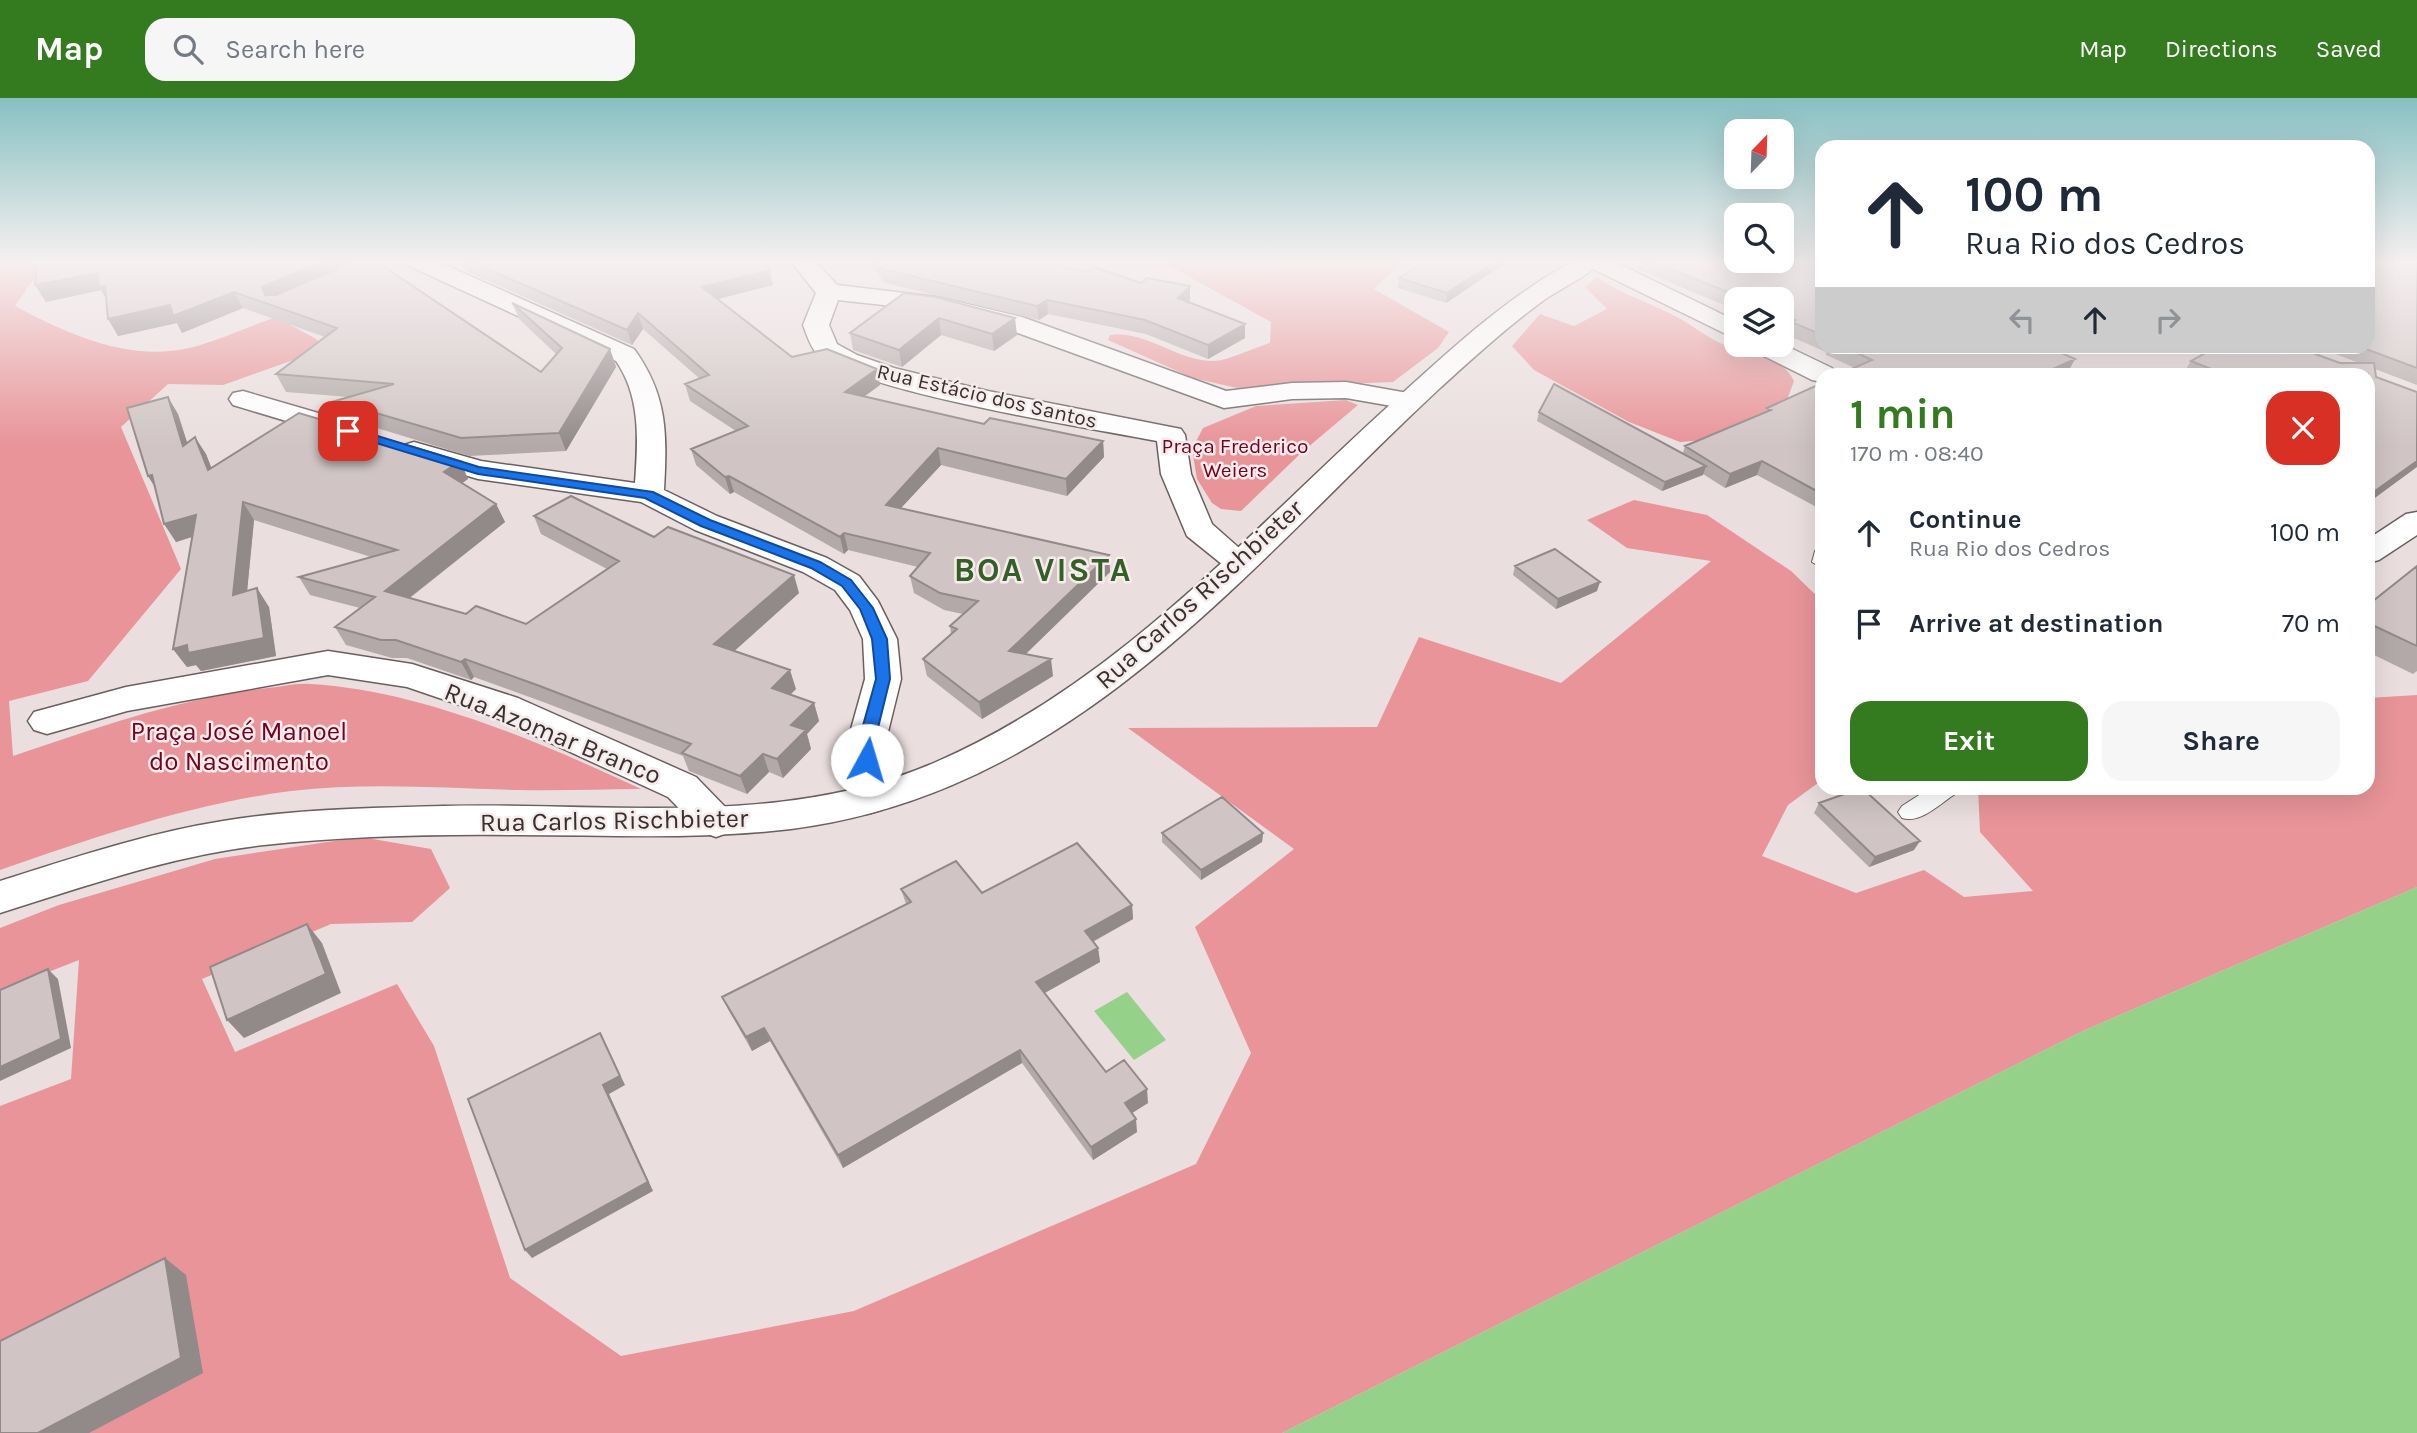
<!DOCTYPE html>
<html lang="en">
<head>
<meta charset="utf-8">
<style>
	body { margin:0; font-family:Karla,sans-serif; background:#f6f6f7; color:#1f2937; height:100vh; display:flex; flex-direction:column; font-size:26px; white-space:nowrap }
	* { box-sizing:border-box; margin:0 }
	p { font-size:23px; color:#747a83 }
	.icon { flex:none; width:38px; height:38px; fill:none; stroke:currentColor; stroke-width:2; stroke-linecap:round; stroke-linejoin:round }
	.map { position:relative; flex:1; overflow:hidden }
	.side { position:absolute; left:1815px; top:270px; width:560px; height:427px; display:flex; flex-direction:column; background:#fff; border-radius:21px; box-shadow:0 7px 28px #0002 }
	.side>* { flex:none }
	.guide { position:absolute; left:1815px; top:42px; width:560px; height:214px; border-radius:21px; box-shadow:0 7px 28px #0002; background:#fff; color:#1f2937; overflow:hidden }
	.needle { width:46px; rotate:23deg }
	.fabs { position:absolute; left:1724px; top:21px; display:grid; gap:14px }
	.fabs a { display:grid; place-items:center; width:70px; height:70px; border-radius:14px; background:#fff; box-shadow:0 7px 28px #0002; font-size:35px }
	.pin { position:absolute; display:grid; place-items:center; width:60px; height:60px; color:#fff; margin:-30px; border-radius:14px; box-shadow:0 4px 10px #0006 }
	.me { position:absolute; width:77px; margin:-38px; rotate:6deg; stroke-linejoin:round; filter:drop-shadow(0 0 5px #0008) }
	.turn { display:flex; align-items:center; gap:24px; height:147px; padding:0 35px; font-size:32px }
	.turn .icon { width:91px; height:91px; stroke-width:2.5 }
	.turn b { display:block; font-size:49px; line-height:60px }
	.lanes { display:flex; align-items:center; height:66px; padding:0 35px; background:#0003; justify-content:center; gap:35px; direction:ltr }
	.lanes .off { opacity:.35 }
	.round { display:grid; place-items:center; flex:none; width:74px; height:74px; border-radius:21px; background:#f6f6f7 }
	.head { display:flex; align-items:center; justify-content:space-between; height:119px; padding:0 35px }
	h1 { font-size:42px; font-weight:700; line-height:52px; color:#347b20 }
	.primary-button { display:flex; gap:14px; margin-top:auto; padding:14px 35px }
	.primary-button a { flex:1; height:80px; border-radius:21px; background:#347b20; color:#fff; font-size:28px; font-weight:700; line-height:80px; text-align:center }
	.primary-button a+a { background:#f6f6f7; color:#1f2937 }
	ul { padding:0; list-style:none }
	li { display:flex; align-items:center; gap:21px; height:91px; padding:0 35px }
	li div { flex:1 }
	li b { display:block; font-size:26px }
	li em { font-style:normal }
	header { display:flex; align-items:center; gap:42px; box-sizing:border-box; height:98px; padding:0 35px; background:#347b20; color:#fff }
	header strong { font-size:33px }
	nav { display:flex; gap:38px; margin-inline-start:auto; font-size:24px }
	.search { width:490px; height:63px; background:#f6f6f7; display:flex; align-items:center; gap:18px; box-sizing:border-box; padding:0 24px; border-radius:21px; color:#747a83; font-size:26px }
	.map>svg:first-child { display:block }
</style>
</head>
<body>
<header>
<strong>Map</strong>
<div class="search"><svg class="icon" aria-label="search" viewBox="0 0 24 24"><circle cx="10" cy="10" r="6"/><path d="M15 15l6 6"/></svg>Search here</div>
<nav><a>Map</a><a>Directions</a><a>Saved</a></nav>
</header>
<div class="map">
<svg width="2417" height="1335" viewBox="0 0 2417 1335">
	<rect width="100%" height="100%" fill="#eadede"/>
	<path fill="#e89498" d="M 0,162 L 42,162 L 42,169 L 15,208 C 67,236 129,264 189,250 C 218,243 247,229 276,219 L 318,242 L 313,255 L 223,287 L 168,286 L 121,329 L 181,471 L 88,583 L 9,603 L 13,658 C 96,630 180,600 268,590 C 281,589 296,585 310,586 C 420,592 542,645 641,691 C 601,691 560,693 519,692 C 444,690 367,684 291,693 C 190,706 96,739 0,772 Z
		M 1159,162 L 1404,162 L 1374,191 L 1449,234 L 1438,250 L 1393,284 L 1237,290 L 1193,280 L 1108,242 L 1110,237 C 1147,232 1176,263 1214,263 C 1227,263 1256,249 1270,245 L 1271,224 Z
		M 1597,179 C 1619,195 1645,203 1669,215 C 1687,223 1702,236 1720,245 C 1744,257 1781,255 1794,283 L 1784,310 L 1729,340 L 1680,344 L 1629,324 L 1534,272 L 1512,248 L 1540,216 L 1574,228 L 1607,211 L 1585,189 Z
		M 1346,302 L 1358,307 L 1301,355 L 1241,413 L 1221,411 L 1212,405 L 1197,381 L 1192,351 L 1203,330 L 1256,308 Z
		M 1634,402 L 1707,417 L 1791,473 L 1822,503 L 1822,682 L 1788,707 L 1762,758 L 1856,795 L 1924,772 L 1964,799 L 2033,793 L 1980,734 L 1978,690 L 2368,690 L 2368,600 L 2417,597 L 2417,789 L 2085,932 L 1282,1335 L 0,1335 L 0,1008 L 71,981 L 79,862 L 0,893 L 0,830 L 59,807 L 215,761 L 361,739 L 431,751 L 450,790 L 412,824 L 331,826 L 202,881 L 235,954 L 397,886 L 434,948 L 510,1180 L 621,1258 L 854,1213 L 1196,1066 L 1251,955 L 1195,829 L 1294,751 L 1128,630 L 1377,629 L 1419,539 L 1561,585 L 1711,463 L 1627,450 L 1587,422 Z"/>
	<path fill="#96d189" d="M 2417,789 L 2417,1335 L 1282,1335 L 2085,932 Z
		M 1127,894 L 1166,942 L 1134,962 L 1094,913 Z"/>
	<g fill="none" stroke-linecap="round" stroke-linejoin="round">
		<g stroke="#6a6060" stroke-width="2">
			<path id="lane" d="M 375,162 L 393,162 L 355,180 L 343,177 Z
				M 1822,451 L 1822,470 L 1812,464 L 1815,453 Z
				M 1930,690 L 1959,690 L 1955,696 C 1940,706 1920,726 1902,720 L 1898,714 L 1902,708 Z"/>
		</g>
		<g stroke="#6a6060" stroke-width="3">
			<path id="street" d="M 403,162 L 434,162 L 634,251 C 668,298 667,336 664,392 L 717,418 L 827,460 L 859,478 L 878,503 L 897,541 L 901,581 L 886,642 L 887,702 L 881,712 L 867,716 L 853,712 L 847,702 L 848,642 L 865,581 L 863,541 L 850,512 L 835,492 L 803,474 L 695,432 L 641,404 L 478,381 L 404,359 L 399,353 L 404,347 L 414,344 L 481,363 L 635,385 C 638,342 641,299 616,263 L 407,167 Z
				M 790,162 L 814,162 L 837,187 L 938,199 L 1022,219 L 1226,293 L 1292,285 L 1346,284 L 1419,297 L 1423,303 L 1419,309 L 1409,311 L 1346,300 L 1292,301 L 1224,310 L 1004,230 L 938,213 L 838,202 L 829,227 L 837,246 L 857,257 L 894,270 L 988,293 L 1181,331 L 1185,337 L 1191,376 L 1212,426 L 1255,464 L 1250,471 L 1239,474 L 1228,471 L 1187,438 L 1161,376 L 1157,343 C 1095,331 854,293 817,256 C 810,248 807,237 803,227 L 816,195 Z
				M 1581,162 L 1611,162 L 1736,223 L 1736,241 L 1585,167 Z
				M 1782,246 L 1832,270 L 1836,276 L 1822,276 L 1822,284 L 1812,282 L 1754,253 L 1750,247 Z
				M 243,293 L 356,326 L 360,332 L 356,338 L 346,341 L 233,307 L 229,301 L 233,295 Z
				M 2417,414 L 2417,437 L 2379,462 L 2368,465 L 2368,441 L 2406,416 Z
				M 328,553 L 412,566 L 518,600 L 696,679 L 730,714 L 736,724 L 730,734 L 716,739 L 702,734 L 668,699 L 492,618 L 407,589 L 328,577 L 127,613 L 47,636 L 34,632 L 28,623 L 34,614 L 126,589 Z"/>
		</g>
		<g stroke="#6a6060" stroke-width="3">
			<path id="secondary" d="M 1575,162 L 1604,162 C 1588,178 1563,189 1544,202 C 1507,229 1473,260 1440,290 C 1243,473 1075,694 791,731 C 700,742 609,737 518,737 C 434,736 348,738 264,747 C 173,757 86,788 0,815 L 0,783 C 73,760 147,735 223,723 C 296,711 371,710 444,708 C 606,704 783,731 936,664 C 1118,585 1249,434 1394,303 C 1450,252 1508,198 1575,162 Z"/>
		</g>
		<use href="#lane" fill="#fff" fill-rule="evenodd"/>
		<use href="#street" fill="#fff" fill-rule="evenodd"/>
		<use href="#secondary" fill="#fff" fill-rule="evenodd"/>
	</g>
	<path fill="#b3a9a9" d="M 374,162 L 541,274 L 556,256 L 519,221 L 512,205 L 610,251 L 616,269 L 566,353 L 469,358 L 344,320 L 335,303 L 349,299 L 286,294 L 276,276 L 325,239 L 243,210 L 182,235 L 177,225 L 118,238 L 106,201 L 101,192 L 46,204 L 35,187 Z
		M 454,162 L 763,162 L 773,187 L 718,201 L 792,259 L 880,287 L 865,298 L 984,326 L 1103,343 L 1104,359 L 1067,398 L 941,367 L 901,410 L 1109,457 L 1110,474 L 1026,556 L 1053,578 L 982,621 L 927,578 L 923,561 L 951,536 L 950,528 L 963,516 L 944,512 L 914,495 L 910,478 L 918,469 L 848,452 L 844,456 L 734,394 L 730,396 L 696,367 L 691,351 L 736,333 L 690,303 L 685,286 L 700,281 L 643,231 L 632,247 L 468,174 Z
		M 867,162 L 1035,162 L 1141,185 L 1190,188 L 1190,202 L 1188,204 L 1245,226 L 1245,240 L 1208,261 L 1146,236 L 1048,216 L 1039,222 L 885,185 Z
		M 1429,162 L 1510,162 L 1446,205 L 1398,190 L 1399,180 Z
		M 1641,162 L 1822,162 L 1822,248 L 2046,248 L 2068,274 L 1855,270 L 1826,257 L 1826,254 L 1787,237 L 1788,234 L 1782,231 L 1782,201 L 1736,201 L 1736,212 L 1638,171 Z
		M 2417,162 L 2417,287 L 2375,271 L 2368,276 L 2183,276 L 2191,263 L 2359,265 L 2315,248 L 2368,248 Z
		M 904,195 L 1017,237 L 994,253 L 941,237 L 902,269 L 853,252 L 850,235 Z
		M 1822,285 L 1822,412 L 1757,377 L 1725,390 L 1703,376 L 1662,393 L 1537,323 L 1539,314 L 1683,355 L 1685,348 L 1766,314 L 1767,310 Z
		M 178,316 L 187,345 L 206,356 L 211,370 L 460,363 L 468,381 L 462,385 L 496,406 L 505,424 L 410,500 L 466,516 L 526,526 L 607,471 L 541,436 L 534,418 L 654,439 L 799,495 L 734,553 L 796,591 L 790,597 L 814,605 L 819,623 L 807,636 L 811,651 L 783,680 L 769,674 L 747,696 L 689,673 L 683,658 L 546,605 L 474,579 L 471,582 L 407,560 L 392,560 L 346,547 L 335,529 L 360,510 L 310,497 L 299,479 L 371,459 L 254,422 L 247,493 L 269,509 L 276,558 L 201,573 L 196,567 L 187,569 L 173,551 L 192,439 L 176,444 L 154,388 L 148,378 Z
		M 1515,468 L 1597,493 L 1556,511 L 1513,477 Z
		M 2417,468 L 2417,573 L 2413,576 L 2368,554 L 2368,507 Z
		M 1819,705 L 1914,752 L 1869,769 L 1814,715 Z
		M 1162,735 L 1263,735 L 1262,744 L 1201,782 L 1162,744 Z
		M 901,791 L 982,795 L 1132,807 L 1133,821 L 1093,844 L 1098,850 L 1100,864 L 1045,895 L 1106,974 L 1148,1005 L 1131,1015 L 1137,1034 L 1093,1062 L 1022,965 L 843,1070 L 770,943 L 752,953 L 729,913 L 722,899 L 906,806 Z"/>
	<path fill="#928989" d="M 165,162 L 222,162 L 182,167 Z
		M 325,162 L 361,162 L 271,206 L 265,197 L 262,189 Z
		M 1497,162 L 1510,162 L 1446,205 L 1447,195 Z
		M 770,172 L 773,187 L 706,204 L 702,189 Z
		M 98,175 L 108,191 L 109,205 L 101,192 L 46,204 L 35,187 Z
		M 1190,188 L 1190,202 L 1178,214 L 1178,200 Z
		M 234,194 L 243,210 L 182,235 L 177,225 L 118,238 L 108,221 Z
		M 1047,202 L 1048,216 L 1039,222 L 1037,208 Z
		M 638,215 L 643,231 L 632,247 L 627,232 Z
		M 939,220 L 941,237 L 902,269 L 899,252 Z
		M 1015,220 L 1017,237 L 994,253 L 992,236 Z
		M 1245,226 L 1245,240 L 1208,261 L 1208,247 Z
		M 610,251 L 616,269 L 566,353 L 559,335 Z
		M 2075,261 L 2068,274 L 2062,276 L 2042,276 Z
		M 877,271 L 880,287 L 848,310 L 845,294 Z
		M 168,299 L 178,316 L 194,366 L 183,348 Z
		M 195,339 L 206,356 L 219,389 L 208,372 Z
		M 1103,343 L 1104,359 L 1067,398 L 1066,381 Z
		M 938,350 L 941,367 L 889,423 L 886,407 Z
		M 460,363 L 468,381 L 452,392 L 444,374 Z
		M 1762,363 L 1757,377 L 1725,390 L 1730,376 Z
		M 2417,363 L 2417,369 L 2368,405 L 2368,398 Z
		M 1706,368 L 1703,377 L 1662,393 L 1665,384 Z
		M 152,377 L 159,395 L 148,378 Z
		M 729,378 L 734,394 L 730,396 L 725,379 Z
		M 243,404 L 254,422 L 245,515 L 233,497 Z
		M 496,406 L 505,424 L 395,511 L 385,493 Z
		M 196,417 L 207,434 L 176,444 L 164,426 Z
		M 844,435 L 848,452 L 844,456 L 840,439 Z
		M 1109,457 L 1110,474 L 1011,570 L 1009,553 Z
		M 794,477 L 799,495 L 721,565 L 714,546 Z
		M 1600,484 L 1597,493 L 1556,511 L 1558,501 Z
		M 257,490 L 269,509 L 276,558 L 201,573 L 196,567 L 187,569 L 173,551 Z
		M 465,561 L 474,579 L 471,582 L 461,564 Z
		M 1051,561 L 1053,578 L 982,621 L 979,604 Z
		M 790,572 L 796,591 L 777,609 L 772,590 Z
		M 814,605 L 819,623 L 807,636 L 811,651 L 783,680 L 777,661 L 791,627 Z
		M 763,656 L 769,674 L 747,696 L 740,678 Z
		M 1263,735 L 1262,744 L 1201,782 L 1201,772 Z
		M 1920,743 L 1914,752 L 1869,769 L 1875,759 Z
		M 1132,807 L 1133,821 L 1086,847 L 1085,833 Z
		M 307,826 L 322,845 L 341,895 L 244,940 L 227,922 Z
		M 1098,850 L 1100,864 L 1039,898 L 1036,884 Z
		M 48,871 L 58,881 L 71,950 L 0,983 L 0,969 Z
		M 764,930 L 770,943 L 752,953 L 746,939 Z
		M 600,935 L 625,987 L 609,996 L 653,1093 L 532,1160 L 525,1152 L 603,987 Z
		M 1020,952 L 1022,965 L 843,1070 L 838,1057 Z
		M 1147,991 L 1148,1005 L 1126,1019 L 1125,1005 Z
		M 1136,1021 L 1137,1034 L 1093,1062 L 1091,1049 Z
		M 165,1160 L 186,1177 L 203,1275 L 89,1335 L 38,1335 Z"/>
	<path fill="#d0c4c4" stroke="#928989" stroke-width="2" d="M 37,162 L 168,162 L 173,164 L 192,162 L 325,162 L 262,189 L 265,197 L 276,197 L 357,162 L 374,162 L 541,274 L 562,250 L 512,205 L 610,251 L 559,335 L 461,340 L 335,303 L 394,286 L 276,276 L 337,230 L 234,194 L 173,218 L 170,207 L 108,221 L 105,188 L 99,189 L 98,175 L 35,187 Z
		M 467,162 L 760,162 L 770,172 L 702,189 L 792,259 L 827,251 L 877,271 L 845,294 L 984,326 L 990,320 L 1103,343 L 1066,381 L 938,350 L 886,407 L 1109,457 L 1009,553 L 1051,561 L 979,604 L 923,561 L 957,531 L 950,528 L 978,503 L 940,495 L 910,478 L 930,455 L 844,435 L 840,439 L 729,378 L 725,379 L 691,351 L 748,328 L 685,286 L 709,277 L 638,215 L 627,232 Z
		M 875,162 L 1035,162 L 1089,174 L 1092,168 L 1141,185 L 1147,180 L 1190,188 L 1178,200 L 1245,226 L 1208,247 L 1145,222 L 1047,202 L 1037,208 L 882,171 Z
		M 1429,162 L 1497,162 L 1447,195 L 1399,180 Z
		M 1648,162 L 1736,162 L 1736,163 L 1822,162 L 1822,237 L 1791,224 L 1795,222 L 1782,216 L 1782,201 L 1745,201 Z
		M 2368,162 L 2417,162 L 2417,270 L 2358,248 L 2368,248 Z
		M 904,195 L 935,199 L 1015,220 L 992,236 L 939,220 L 899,252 L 850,235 Z
		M 1842,248 L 2046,248 L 2075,261 L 2042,276 L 1840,276 L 1872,262 Z
		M 2218,248 L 2293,248 L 2340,265 L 2374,265 L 2376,279 L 2417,294 L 2417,363 L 2368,398 L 2368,276 L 2203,276 L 2211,271 L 2191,263 Z
		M 1822,285 L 1822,396 L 1762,363 L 1730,376 L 1685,348 L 1771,312 L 1767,310 Z
		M 1554,286 L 1706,368 L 1665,384 L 1539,314 Z
		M 168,299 L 183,348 L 195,339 L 208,372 L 299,315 L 460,363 L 444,374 L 496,406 L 385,493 L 466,516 L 476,508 L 526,526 L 619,463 L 534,418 L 571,398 L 654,439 L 668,429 L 794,477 L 714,546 L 790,572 L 772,590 L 814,605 L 791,627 L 806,632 L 777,661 L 763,656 L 740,678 L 682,655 L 691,646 L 537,587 L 465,561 L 461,564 L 396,542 L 381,542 L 335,529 L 375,499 L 299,479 L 397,452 L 243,404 L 233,497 L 257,490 L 264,540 L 188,555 L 187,547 L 173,551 L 196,417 L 164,426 L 152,377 L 148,378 L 127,310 Z
		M 1555,451 L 1600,484 L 1558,501 L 1515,468 Z
		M 2417,468 L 2417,548 L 2368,525 L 2368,507 Z
		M 1862,690 L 1920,743 L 1875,759 L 1819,705 Z
		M 1222,699 L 1263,735 L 1201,772 L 1162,735 Z
		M 1077,745 L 1132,807 L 1085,833 L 1098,850 L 1036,884 L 1106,974 L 1124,962 L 1147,991 L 1125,1005 L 1136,1021 L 1091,1049 L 1020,952 L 838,1057 L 764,930 L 746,939 L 722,899 L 911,804 L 901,791 L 956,763 L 982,795 Z
		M 307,826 L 326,876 L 227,922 L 210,869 Z
		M 48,871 L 61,941 L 0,969 L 0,892 Z
		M 600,935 L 620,978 L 603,987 L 648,1084 L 525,1152 L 468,1001 Z
		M 165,1160 L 181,1260 L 38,1335 L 0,1335 L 0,1243 Z"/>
	<linearGradient id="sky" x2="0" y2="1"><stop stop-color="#87c0c2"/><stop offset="0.47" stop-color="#f6f0f0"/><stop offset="1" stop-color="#f6f0f0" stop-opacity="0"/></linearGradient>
	<rect width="2417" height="348" fill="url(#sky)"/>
	<path fill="#1a73e8" stroke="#114b97" stroke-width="2" d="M 348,329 L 479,369 L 653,394 L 710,422 L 820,464 L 851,482 L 873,510 L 887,541 L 890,581 L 875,642 L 873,666 L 867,668 L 859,662 L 859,642 L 876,581 L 872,541 L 860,511 L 842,488 L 811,470 L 701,428 L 645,400 L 478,376 L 343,335 L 342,333 Z"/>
	<g text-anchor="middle" stroke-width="5" stroke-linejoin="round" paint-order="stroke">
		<g font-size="21" fill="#363131" stroke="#f8ebeb">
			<text transform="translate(987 298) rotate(13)" y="7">Rua Estácio dos Santos</text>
		</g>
		<g font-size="21" fill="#770020" stroke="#f8ebeb">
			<text x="1235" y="355">Praça Frederico<tspan x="1235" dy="24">Weiers</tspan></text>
		</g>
		<g font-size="26" fill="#363131" stroke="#f8ebeb">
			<text transform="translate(1199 496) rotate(-42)" y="9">Rua Carlos Rischbieter</text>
			<text transform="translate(553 635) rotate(22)" y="9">Rua Azomar Branco</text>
			<text transform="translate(614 722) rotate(-1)" y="9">Rua Carlos Rischbieter</text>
		</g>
		<g font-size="26" fill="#770020" stroke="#f8ebeb">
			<text x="239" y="642">Praça José Manoel<tspan x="239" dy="30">do Nascimento</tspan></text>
		</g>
		<g font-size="33" font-weight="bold" letter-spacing="2" fill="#326027" stroke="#f8ebeb">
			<text x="1043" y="483">BOA VISTA</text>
		</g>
	</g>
</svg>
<div class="fabs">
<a><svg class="needle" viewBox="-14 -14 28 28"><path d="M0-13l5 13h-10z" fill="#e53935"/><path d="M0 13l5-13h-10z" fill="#747a83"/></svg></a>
<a><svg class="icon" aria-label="search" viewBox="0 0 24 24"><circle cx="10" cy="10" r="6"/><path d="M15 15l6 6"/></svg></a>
<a><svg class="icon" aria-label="layers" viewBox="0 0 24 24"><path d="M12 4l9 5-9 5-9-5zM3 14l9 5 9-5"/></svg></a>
</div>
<div class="pin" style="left:348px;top:333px;background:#d93025"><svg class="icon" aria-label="arrive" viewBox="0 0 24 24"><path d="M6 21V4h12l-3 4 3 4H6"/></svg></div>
<svg class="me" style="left:867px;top:662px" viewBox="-20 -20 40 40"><circle r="19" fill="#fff"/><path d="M0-13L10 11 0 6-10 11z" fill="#1a73e8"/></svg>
<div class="guide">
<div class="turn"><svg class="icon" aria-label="ahead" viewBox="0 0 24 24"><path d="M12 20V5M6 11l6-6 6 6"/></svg><div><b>100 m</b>Rua Rio dos Cedros</div></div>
<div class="lanes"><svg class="icon off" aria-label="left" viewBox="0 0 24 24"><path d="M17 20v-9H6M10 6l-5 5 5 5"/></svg><svg class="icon" aria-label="ahead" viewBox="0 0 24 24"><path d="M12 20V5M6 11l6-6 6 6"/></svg><svg class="icon off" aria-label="right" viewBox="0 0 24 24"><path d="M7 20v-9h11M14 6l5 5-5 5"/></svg></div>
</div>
<section class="side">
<div class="head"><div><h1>1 min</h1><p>170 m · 08:40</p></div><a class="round" style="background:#d93025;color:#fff"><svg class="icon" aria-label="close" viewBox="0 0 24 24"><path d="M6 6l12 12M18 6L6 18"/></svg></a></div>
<ul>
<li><svg class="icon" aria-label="ahead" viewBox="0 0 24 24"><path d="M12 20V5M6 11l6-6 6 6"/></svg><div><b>Continue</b><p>Rua Rio dos Cedros</p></div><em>100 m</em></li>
<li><svg class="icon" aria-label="arrive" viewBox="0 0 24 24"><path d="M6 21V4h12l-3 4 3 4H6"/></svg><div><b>Arrive at destination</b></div><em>70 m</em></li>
</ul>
<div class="primary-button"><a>Exit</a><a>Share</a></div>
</section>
</div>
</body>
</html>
